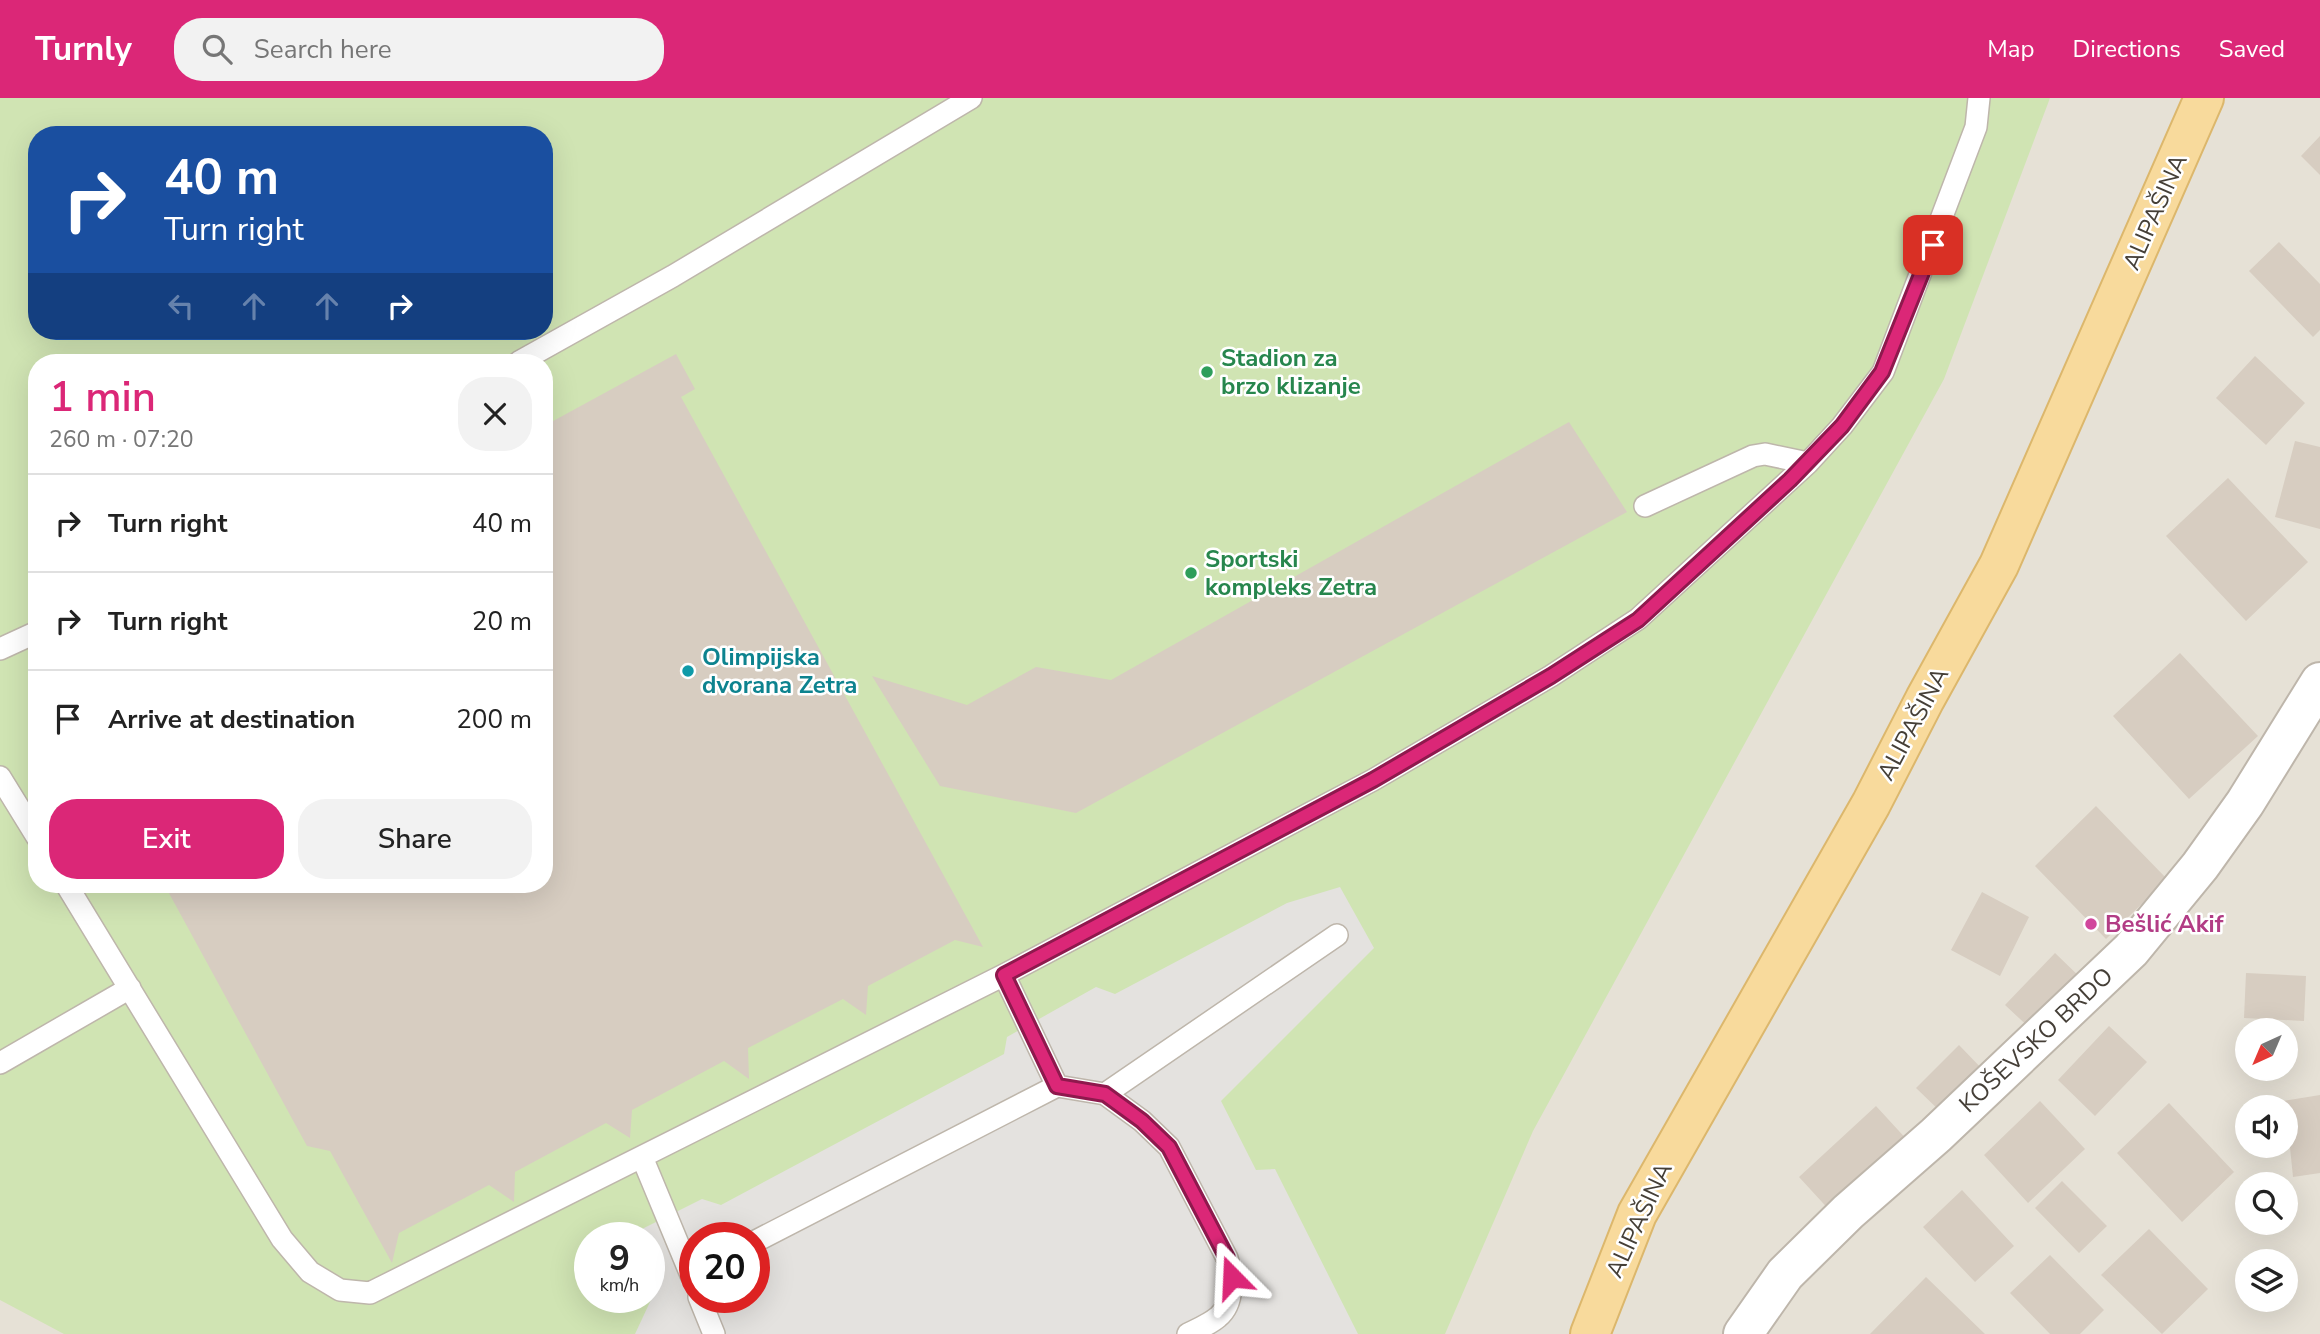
<!DOCTYPE html>
<html lang="en">
<head>
<meta charset="utf-8">
<style>
	body { margin:0; font-family:"Nunito Sans",sans-serif; background:#f2f2f2; color:#222; height:100vh; display:flex; flex-direction:column; font-size:26px; white-space:nowrap }
	* { box-sizing:border-box; margin:0 }
	p { font-size:23px; color:#767676 }
	.icon { flex:none; width:38px; height:38px; fill:none; stroke:currentColor; stroke-width:2; stroke-linecap:round; stroke-linejoin:round }
	.map { position:relative; flex:1; overflow:hidden }
	.details { position:absolute; left:28px; top:256px; width:525px; height:539px; display:flex; flex-direction:column; background:#fff; border-radius:28px; box-shadow:0 7px 28px #0002 }
	.details>* { flex:none }
	.guide { position:absolute; left:28px; top:28px; width:525px; height:214px; border-radius:28px; box-shadow:0 7px 28px #0002; background:#1a4fa0; color:#fff; overflow:hidden }
	.needle { width:46px; rotate:224deg }
	.buttons { position:absolute; left:2235px; top:920px; display:grid; gap:14px }
	.buttons a { display:grid; place-items:center; width:63px; height:63px; border-radius:50%; background:#fff; box-shadow:0 7px 28px #0002; font-size:35px }
	.speed { position:absolute; left:574px; top:1124px; display:flex; gap:14px; font-size:35px; font-weight:700; text-align:center }
	.speed>* { display:grid; place-content:center; width:91px; height:91px; border-radius:50%; background:#fff; box-shadow:0 7px 28px #0002; line-height:1 }
	.speed small { font-size:18px; font-weight:400 }
	.speed .limit { border:10px solid #d22; background:#fff; color:#111 }
	.pin { position:absolute; display:grid; place-items:center; width:60px; height:60px; color:#fff; margin:-30px; border-radius:14px; box-shadow:0 4px 10px #0006 }
	.me { position:absolute; width:77px; margin:-38px; rotate:339deg; stroke-linejoin:round; filter:drop-shadow(0 0 5px #0008) }
	.turn { display:flex; align-items:center; gap:24px; height:147px; padding:0 21px; font-size:32px }
	.turn .icon { width:91px; height:91px; stroke-width:2.5 }
	.turn b { display:block; font-size:49px; line-height:60px }
	.lanes { display:flex; align-items:center; height:66px; padding:0 21px; background:#0003; justify-content:center; gap:35px; direction:ltr }
	.lanes .off { opacity:.35 }
	.round { display:grid; place-items:center; flex:none; width:74px; height:74px; border-radius:28px; background:#f2f2f2 }
	.overview { display:flex; align-items:center; justify-content:space-between; height:119px; padding:0 21px }
	h1 { font-size:42px; font-weight:600; line-height:52px; color:#db2777 }
	.action { display:flex; gap:14px; margin-top:auto; padding:14px 21px }
	.action a { flex:1; height:80px; border-radius:28px; background:#db2777; color:#fff; font-size:28px; font-weight:600; line-height:80px; text-align:center }
	.action a+a { background:#f2f2f2; color:#222 }
	ul { padding:0; list-style:none }
	li { display:flex; align-items:center; gap:21px; height:98px; padding:0 21px; border-top:2px solid #e0e0e0 }
	li div { flex:1 }
	li b { display:block; font-size:26px }
	li em { font-style:normal }
	header { display:flex; align-items:center; gap:42px; box-sizing:border-box; height:98px; padding:0 35px; background:#db2777; color:#fff }
	header strong { font-size:33px }
	nav { display:flex; gap:38px; margin-inline-start:auto; font-size:24px }
	.search { width:490px; height:63px; background:#f2f2f2; display:flex; align-items:center; gap:18px; box-sizing:border-box; padding:0 24px; border-radius:28px; color:#767676; font-size:26px }
	.map>svg:first-child { display:block }
</style>
</head>
<body>
<header>
<strong>Turnly</strong>
<div class="search"><svg class="icon" aria-label="search" viewBox="0 0 24 24"><circle cx="10" cy="10" r="6"/><path d="M15 15l6 6"/></svg>Search here</div>
<nav><a>Map</a><a>Directions</a><a>Saved</a></nav>
</header>
<div class="map">
<svg width="2320" height="1236" viewBox="0 0 2320 1236">
	<rect width="100%" height="100%" fill="#f3efe8"/>
	<path fill="#e6e1d6" fill-rule="evenodd" d="M 0,0 L 2320,0 L 2320,1236 L 0,1236 ZM 37,37 L 544,37 L 544,233 L 37,233 ZM 37,264 L 544,264 L 544,786 L 37,786 ZM 2247,933 L 2286,933 L 2286,971 L 2247,971 ZM 2247,1010 L 2286,1010 L 2286,1048 L 2247,1048 ZM 2247,1087 L 2286,1087 L 2286,1125 L 2247,1125 ZM 590,1139 L 649,1139 L 649,1199 L 590,1199 ZM 695,1139 L 754,1139 L 754,1199 L 695,1199 ZM 2247,1164 L 2286,1164 L 2286,1202 L 2247,1202 Z"/>
	<path fill="#d0e4b3" fill-rule="evenodd" d="M 0,0 L 2050,0 L 1944,281 L 1533,1033 L 1445,1236 L 64,1236 L 0,1202 ZM 37,37 L 544,37 L 544,233 L 37,233 ZM 37,264 L 544,264 L 544,786 L 37,786 ZM 590,1139 L 649,1139 L 649,1199 L 590,1199 ZM 695,1139 L 754,1139 L 754,1199 L 695,1199 Z"/>
	<path fill="#e4e2df" fill-rule="evenodd" d="M 1340,789 L 1374,850 L 1221,1003 L 1256,1072 L 1275,1071 L 1358,1236 L 635,1236 L 663,1176 L 649,1150 L 649,1139 L 644,1139 L 640,1132 L 702,1101 L 721,1107 L 1004,956 L 1007,939 L 1096,889 L 1115,896 L 1287,805 ZM 695,1139 L 754,1139 L 754,1199 L 695,1199 Z"/>
	<path fill="#d7cdc1" d="M 2320,38 L 2320,77 L 2301,58 Z
		M 2279,144 L 2320,186 L 2320,232 L 2313,239 L 2249,173 Z
		M 676,256 L 695,291 L 681,299 L 983,849 L 955,842 L 868,888 L 866,917 L 843,901 L 748,950 L 749,981 L 724,963 L 632,1012 L 630,1040 L 606,1025 L 515,1074 L 514,1104 L 489,1087 L 399,1135 L 392,1165 L 330,1053 L 307,1048 L 164,786 L 544,786 L 544,328 Z
		M 2255,258 L 2305,305 L 2266,347 L 2216,300 Z
		M 1569,324 L 1627,414 L 1076,715 L 940,688 L 872,578 L 967,607 L 1036,569 L 1111,582 Z
		M 2295,343 L 2320,349 L 2320,431 L 2275,419 Z
		M 2228,380 L 2308,464 L 2246,523 L 2166,438 Z
		M 2180,555 L 2258,638 L 2189,701 L 2113,618 Z
		M 2096,708 L 2167,781 L 2106,841 L 2035,768 Z
		M 1982,794 L 2029,819 L 2000,878 L 1951,852 Z
		M 2055,855 L 2084,883 L 2034,934 L 2005,907 Z
		M 2246,875 L 2306,878 L 2304,923 L 2244,920 Z
		M 2109,928 L 2147,964 L 2095,1018 L 2058,982 Z
		M 1959,947 L 1986,975 L 1944,1017 L 1916,990 Z
		M 2320,997 L 2320,1075 L 2293,1079 L 2286,1010 L 2283,1003 Z
		M 2040,1003 L 2085,1051 L 2028,1105 L 1984,1057 Z
		M 2169,1005 L 2234,1074 L 2182,1124 L 2117,1055 Z
		M 1876,1008 L 1910,1045 L 1833,1116 L 1799,1079 Z
		M 2062,1083 L 2107,1128 L 2079,1155 L 2035,1110 Z
		M 1962,1092 L 2014,1148 L 1975,1184 L 1923,1129 Z
		M 2149,1131 L 2208,1191 L 2162,1236 L 2101,1177 Z
		M 2050,1157 L 2104,1212 L 2080,1236 L 2050,1236 L 2010,1195 Z
		M 1926,1179 L 1985,1236 L 1870,1236 Z"/>
	<g fill="none" stroke-linecap="round" stroke-linejoin="round">
		<g stroke="#beb6ab" stroke-width="24">
			<path id="lane" d="M 519,264 L 673,178 L 971,0
				M 1645,408 L 1753,358 L 1765,356 L 1808,365
				M 0,551 L 37,534
				M 0,679 L 37,739
				M 66,786 L 282,1141 L 310,1174 L 340,1192 L 370,1195 L 1004,877 L 1373,682 L 1551,578 L 1638,521 L 1808,365 L 1842,328 L 1883,274 L 1976,29 L 1979,0
				M 0,965 L 130,890
				M 1057,988 L 1105,996 L 1142,1023 L 1169,1049 L 1227,1160 C 1232,1178 1235,1205 1218,1219 C 1210,1226 1198,1231 1188,1236
				M 1105,996 L 1337,837
				M 642,1059 L 691,1177 L 695,1175
				M 754,1144 L 1057,988 L 1004,877
				M 699,1199 L 714,1236"/>
		</g>
		<g stroke="#beb6ab" stroke-width="42">
			<path id="street" d="M 1743,1236 L 1785,1176 L 1848,1114 L 1936,1037 L 2131,852 L 2200,768 L 2245,705 L 2320,584"/>
		</g>
		<g stroke="#dcb76c" stroke-width="42">
			<path id="primary" d="M 1590,1236 L 1637,1116 L 1871,706 L 1925,601 L 1999,467 L 2204,0"/>
		</g>
		<use href="#lane" stroke="#fff" stroke-width="21"/>
		<use href="#street" stroke="#fff" stroke-width="38"/>
		<use href="#primary" stroke="#f8da9c" stroke-width="38"/>
	</g>
	<g fill="none" stroke-linecap="round" stroke-linejoin="round">
		<g stroke="#8e194d" stroke-width="18">
			<path id="route" d="M 1232,1179 L 1227,1160 L 1169,1049 L 1142,1023 L 1105,996 L 1057,988 L 1004,877 L 1373,682 L 1551,578 L 1638,522 L 1790,382 L 1842,328 L 1882,274 L 1933,147"/>
		</g>
		<use href="#route" stroke="#db2777" stroke-width="12"/>
	</g>
	<g fill="#2e9e5b" stroke="#fff" stroke-width="2.5">
		<circle cx="1207" cy="274" r="7"/>
		<circle cx="1191" cy="475" r="7"/>
	</g>
	<circle fill="#0f9aa8" stroke="#fff" stroke-width="2.5" cx="688" cy="573" r="7"/>
	<circle fill="#d1479c" stroke="#fff" stroke-width="2.5" cx="2091" cy="826" r="7"/>
	<g text-anchor="middle" stroke-width="5" stroke-linejoin="round" paint-order="stroke">
		<g font-size="24" fill="#453f37" stroke="#fff">
			<text transform="translate(2155 114) rotate(-66)" y="8">ALIPAŠINA</text>
			<text transform="translate(1913 626) rotate(-62)" y="8">ALIPAŠINA</text>
			<text transform="translate(2036 942) rotate(-43)" y="8">KOŠEVSKO BRDO</text>
			<text transform="translate(1639 1122) rotate(-65)" y="8">ALIPAŠINA</text>
		</g>
		<g font-size="24" font-weight="bold" fill="#27864d" stroke="#fff" text-anchor="start">
			<text x="1221" y="268">Stadion za<tspan x="1221" dy="28">brzo klizanje</tspan></text>
			<text x="1205" y="469">Sportski<tspan x="1205" dy="28">kompleks Zetra</tspan></text>
		</g>
		<g font-size="24" font-weight="bold" fill="#0d838f" stroke="#fff" text-anchor="start">
			<text x="702" y="567">Olimpijska<tspan x="702" dy="28">dvorana Zetra</tspan></text>
		</g>
		<g font-size="24" font-weight="bold" fill="#b23c85" stroke="#fff" text-anchor="start">
			<text x="2105" y="834">Bešlić Akif</text>
		</g>
	</g>
</svg>
<div class="buttons">
<a><svg class="needle" viewBox="-14 -14 28 28"><path d="M0-13l5 13h-10z" fill="#e53935"/><path d="M0 13l5-13h-10z" fill="#767676"/></svg></a>
<a><svg class="icon" aria-label="sound" viewBox="0 0 24 24"><path d="M4 9h4l5-4v14l-5-4H4zM17 9q2 3 0 6"/></svg></a>
<a><svg class="icon" aria-label="search" viewBox="0 0 24 24"><circle cx="10" cy="10" r="6"/><path d="M15 15l6 6"/></svg></a>
<a><svg class="icon" aria-label="layers" viewBox="0 0 24 24"><path d="M12 4l9 5-9 5-9-5zM3 14l9 5 9-5"/></svg></a>
</div>
<div class="speed"><div>9<small>km/h</small></div><div class="limit">20</div></div>
<div class="pin" style="left:1933px;top:147px;background:#d93025"><svg class="icon" aria-label="arrive" viewBox="0 0 24 24"><path d="M6 21V4h12l-3 4 3 4H6"/></svg></div>
<svg class="me" style="left:1232px;top:1179px" viewBox="-20 -20 40 40"><path d="M0-17L14 15 0 8-14 15z" fill="#db2777" stroke="#fff" stroke-width="4"/></svg>
<div class="guide">
<div class="turn"><svg class="icon" aria-label="right" viewBox="0 0 24 24"><path d="M7 20v-9h11M14 6l5 5-5 5"/></svg><div><b>40 m</b>Turn right</div></div>
<div class="lanes"><svg class="icon off" aria-label="left" viewBox="0 0 24 24"><path d="M17 20v-9H6M10 6l-5 5 5 5"/></svg><svg class="icon off" aria-label="ahead" viewBox="0 0 24 24"><path d="M12 20V5M6 11l6-6 6 6"/></svg><svg class="icon off" aria-label="ahead" viewBox="0 0 24 24"><path d="M12 20V5M6 11l6-6 6 6"/></svg><svg class="icon" aria-label="right" viewBox="0 0 24 24"><path d="M7 20v-9h11M14 6l5 5-5 5"/></svg></div>
</div>
<section class="details">
<div class="overview"><div><h1>1 min</h1><p>260 m · 07:20</p></div><a class="round"><svg class="icon" aria-label="close" viewBox="0 0 24 24"><path d="M6 6l12 12M18 6L6 18"/></svg></a></div>
<ul>
<li><svg class="icon" aria-label="right" viewBox="0 0 24 24"><path d="M7 20v-9h11M14 6l5 5-5 5"/></svg><div><b>Turn right</b></div><em>40 m</em></li>
<li><svg class="icon" aria-label="right" viewBox="0 0 24 24"><path d="M7 20v-9h11M14 6l5 5-5 5"/></svg><div><b>Turn right</b></div><em>20 m</em></li>
<li><svg class="icon" aria-label="arrive" viewBox="0 0 24 24"><path d="M6 21V4h12l-3 4 3 4H6"/></svg><div><b>Arrive at destination</b></div><em>200 m</em></li>
</ul>
<div class="action"><a>Exit</a><a>Share</a></div>
</section>
</div>
</body>
</html>
